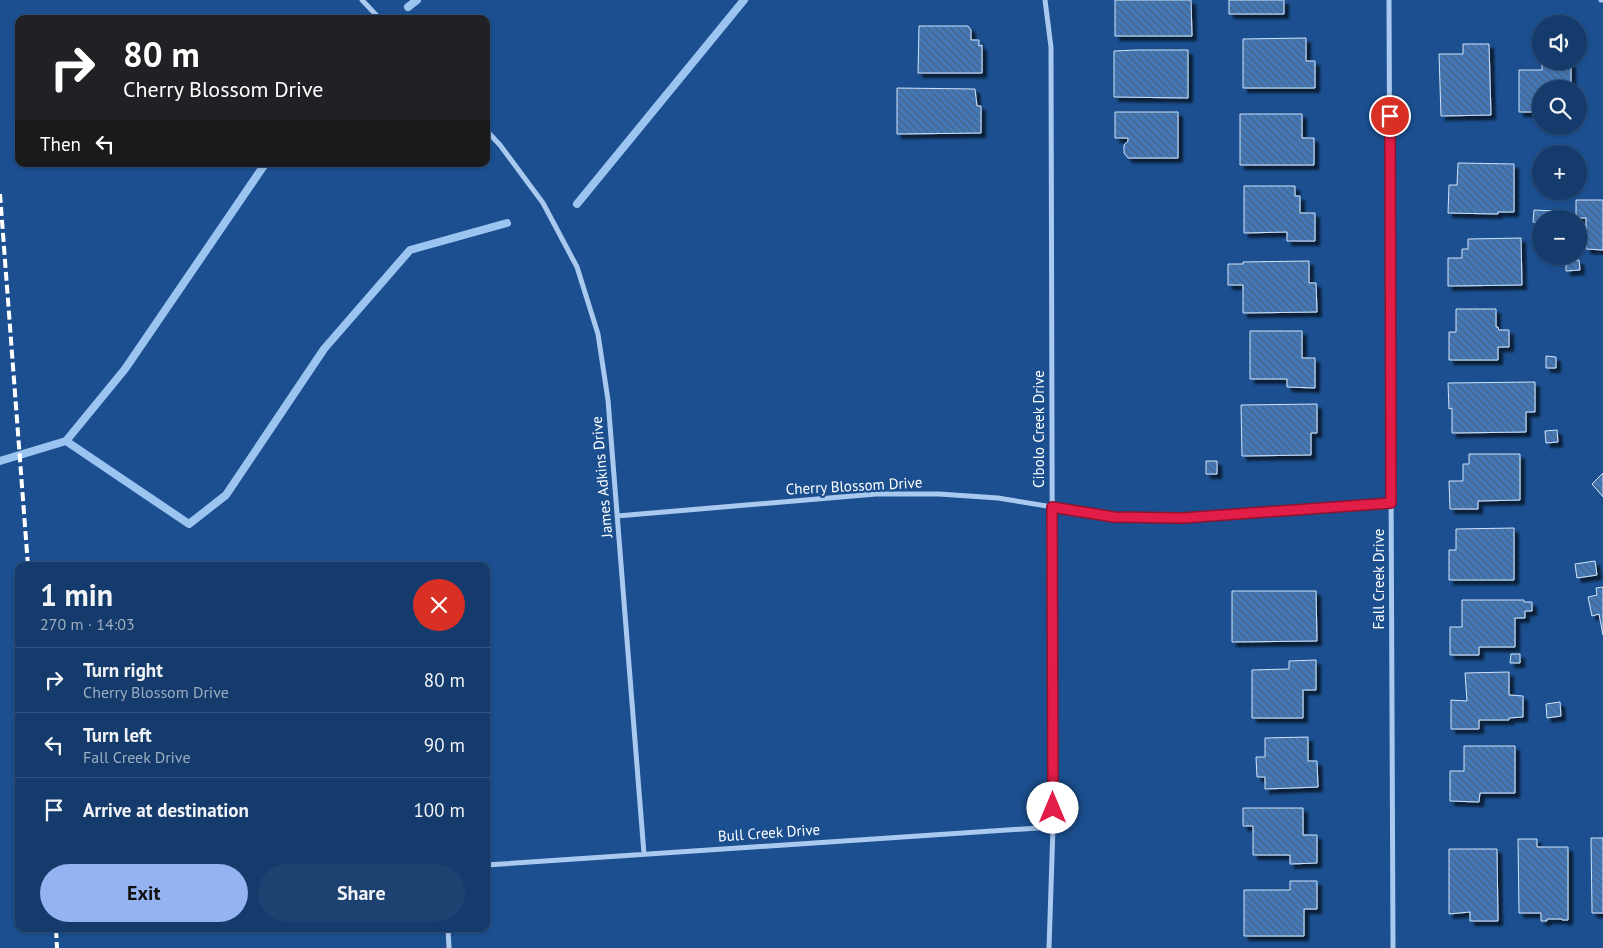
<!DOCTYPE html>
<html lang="en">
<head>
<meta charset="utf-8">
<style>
	body { margin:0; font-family:"PT Sans",sans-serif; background:#1d4271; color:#f1f3f6; height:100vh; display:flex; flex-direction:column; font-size:19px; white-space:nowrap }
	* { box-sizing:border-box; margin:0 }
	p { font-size:16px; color:#9dadc1 }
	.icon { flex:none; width:28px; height:28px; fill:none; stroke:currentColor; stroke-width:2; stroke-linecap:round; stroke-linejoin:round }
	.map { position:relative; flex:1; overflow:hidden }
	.drawer { position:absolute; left:15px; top:562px; width:475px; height:370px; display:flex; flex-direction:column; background:#143b6b; border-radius:10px; box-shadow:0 1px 4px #0004,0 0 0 1px #33557e }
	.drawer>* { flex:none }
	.banner { position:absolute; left:15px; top:15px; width:475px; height:152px; border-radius:10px; box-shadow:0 1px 4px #0004,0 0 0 1px #33557e; background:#202124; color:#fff; overflow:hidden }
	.tools { position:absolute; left:1532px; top:15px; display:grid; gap:10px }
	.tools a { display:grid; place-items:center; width:55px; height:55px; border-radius:50%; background:#143b6b; box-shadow:0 1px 4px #0004,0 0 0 1px #33557e; font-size:25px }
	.pin { position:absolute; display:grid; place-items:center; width:42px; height:42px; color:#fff; margin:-21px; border:2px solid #fff; border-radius:50%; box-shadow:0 1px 5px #0007 }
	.me { position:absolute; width:55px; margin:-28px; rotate:0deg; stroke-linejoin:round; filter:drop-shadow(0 0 4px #0008) }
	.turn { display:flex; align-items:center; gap:18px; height:105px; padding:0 25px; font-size:22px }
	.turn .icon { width:65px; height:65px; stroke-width:2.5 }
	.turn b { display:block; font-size:35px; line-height:42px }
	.then { display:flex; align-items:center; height:48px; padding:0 25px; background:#0003; gap:10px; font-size:19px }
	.round { display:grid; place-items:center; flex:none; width:52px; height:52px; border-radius:26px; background:#1d4271 }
	.head { display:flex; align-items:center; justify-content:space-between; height:85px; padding:0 25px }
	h1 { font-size:30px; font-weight:700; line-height:38px }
	.button { display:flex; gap:10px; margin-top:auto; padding:10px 25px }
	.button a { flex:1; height:58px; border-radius:30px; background:#95b2f1; color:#111; font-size:20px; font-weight:700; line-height:58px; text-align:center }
	.button a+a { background:#1d4271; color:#f1f3f6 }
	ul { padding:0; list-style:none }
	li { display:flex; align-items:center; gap:15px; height:65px; padding:0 25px; border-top:1px solid #33557e }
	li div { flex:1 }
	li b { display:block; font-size:19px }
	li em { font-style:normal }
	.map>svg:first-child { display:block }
</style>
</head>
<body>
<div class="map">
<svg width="1603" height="948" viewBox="0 0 1603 948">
	<defs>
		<pattern id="building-back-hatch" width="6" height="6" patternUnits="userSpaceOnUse" patternTransform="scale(1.25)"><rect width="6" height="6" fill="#4478b7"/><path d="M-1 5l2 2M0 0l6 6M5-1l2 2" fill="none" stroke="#486282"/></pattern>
		<filter id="shadow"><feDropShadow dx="4.5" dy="4.5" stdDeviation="1" flood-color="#0009"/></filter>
	</defs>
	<rect width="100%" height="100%" fill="#1b4f8f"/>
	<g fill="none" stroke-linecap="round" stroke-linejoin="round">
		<path stroke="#9cc4f0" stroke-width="8" d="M 408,7 L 417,0
			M 577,204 L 744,0
			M 66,441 L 189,524 L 226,495 L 324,349 L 410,250 L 507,223
			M 0,461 L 66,441 L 125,369 L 265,164"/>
	</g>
	<path fill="url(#building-back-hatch)" stroke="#cfe3fa" filter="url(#shadow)" d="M 1115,0 L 1191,0 L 1192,36 L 1115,36 Z
		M 1229,0 L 1284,0 L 1284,14 L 1229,14 Z
		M 919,26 L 968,26 L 971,30 L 971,40 L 979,40 L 979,46 L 982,45 L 982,73 L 918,73 Z
		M 1306,38 L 1306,61 L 1315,61 L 1315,88 L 1243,88 L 1243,39 Z
		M 1463,44 L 1489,44 L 1491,115 L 1441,116 L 1439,54 L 1463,54 Z
		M 1137,50 L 1188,50 L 1188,98 L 1114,97 L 1114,51 Z
		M 1542,63 L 1571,63 L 1571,89 L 1541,89 L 1541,112 L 1519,112 L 1519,70 L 1542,70 Z
		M 897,88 L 975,89 L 977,106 L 981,106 L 981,133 L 897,134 Z
		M 1115,112 L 1178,112 L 1178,158 L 1128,158 L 1124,153 L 1124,145 L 1128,141 L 1128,138 L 1115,138 Z
		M 1240,114 L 1302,114 L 1302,138 L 1314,138 L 1314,165 L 1240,165 Z
		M 1458,163 L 1514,164 L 1514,212 L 1498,212 L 1498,214 L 1448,213 L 1449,185 L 1457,185 Z
		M 1244,186 L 1295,186 L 1295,196 L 1300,196 L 1300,213 L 1315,213 L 1315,241 L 1287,241 L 1287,232 L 1244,233 Z
		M 1576,200 L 1603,200 L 1603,250 L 1586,249 L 1586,218 L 1576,218 Z
		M 1534,210 L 1556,211 L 1555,219 L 1541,219 L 1541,223 L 1533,222 Z
		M 1521,238 L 1522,285 L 1448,286 L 1448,258 L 1462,258 L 1462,249 L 1468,249 L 1468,239 Z
		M 1579,260 L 1580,270 L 1566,271 L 1566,261 Z
		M 1309,261 L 1309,283 L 1316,283 L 1317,312 L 1243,313 L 1243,285 L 1228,285 L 1228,264 L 1243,264 L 1243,262 Z
		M 1456,309 L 1496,309 L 1496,327 L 1498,327 L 1499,330 L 1509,330 L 1509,347 L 1498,347 L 1498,360 L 1449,360 L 1449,332 L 1456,332 Z
		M 1250,331 L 1302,331 L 1302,358 L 1315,358 L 1315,388 L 1287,387 L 1287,379 L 1250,379 Z
		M 1546,356 L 1556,357 L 1556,368 L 1546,368 Z
		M 1535,382 L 1535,412 L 1526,412 L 1526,432 L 1452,433 L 1452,408 L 1449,409 L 1448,383 Z
		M 1317,404 L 1317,433 L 1311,433 L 1311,455 L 1242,456 L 1241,405 Z
		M 1557,430 L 1558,442 L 1546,443 L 1545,431 Z
		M 1469,454 L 1520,454 L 1520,500 L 1478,501 L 1478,509 L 1450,509 L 1449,481 L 1463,481 L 1463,464 L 1469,464 Z
		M 1206,461 L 1217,461 L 1217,474 L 1206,474 Z
		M 1603,473 L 1603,497 L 1592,484 Z
		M 1514,528 L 1514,580 L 1449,580 L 1449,550 L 1456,550 L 1456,529 Z
		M 1595,561 L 1597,575 L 1577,578 L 1575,564 Z
		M 1603,587 L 1603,635 L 1599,614 L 1592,616 L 1588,597 L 1597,595 L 1596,588 Z
		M 1232,591 L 1316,591 L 1317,641 L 1232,642 Z
		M 1462,600 L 1524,600 L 1524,602 L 1532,602 L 1532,611 L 1525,611 L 1525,618 L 1515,618 L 1515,647 L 1479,647 L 1479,655 L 1450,655 L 1450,627 L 1462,627 Z
		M 1511,654 L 1520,654 L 1520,663 L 1510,663 Z
		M 1316,660 L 1316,690 L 1303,690 L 1303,718 L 1252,718 L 1252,670 L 1289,669 L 1289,661 Z
		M 1509,672 L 1509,695 L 1523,696 L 1523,717 L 1509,718 L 1509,720 L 1479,720 L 1479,729 L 1451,729 L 1451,700 L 1467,701 L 1465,673 Z
		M 1560,702 L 1561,716 L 1547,718 L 1546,704 Z
		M 1308,737 L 1308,761 L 1317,761 L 1318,787 L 1265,789 L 1265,777 L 1257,777 L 1256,757 L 1265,757 L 1265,738 Z
		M 1464,746 L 1515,746 L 1515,793 L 1480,793 L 1479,802 L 1450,801 L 1450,771 L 1464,771 Z
		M 1243,808 L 1303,808 L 1303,835 L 1317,835 L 1317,863 L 1290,864 L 1290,855 L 1253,855 L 1253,826 L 1243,826 Z
		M 1591,838 L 1603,838 L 1603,913 L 1592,913 Z
		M 1518,839 L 1537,839 L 1537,847 L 1568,847 L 1568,920 L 1562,920 L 1562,919 L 1547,919 L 1547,921 L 1541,921 L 1541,913 L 1519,913 Z
		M 1449,849 L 1497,849 L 1498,921 L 1470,921 L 1470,912 L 1449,914 Z
		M 1290,881 L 1317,881 L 1317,909 L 1304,909 L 1304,936 L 1244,936 L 1244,890 L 1290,890 Z"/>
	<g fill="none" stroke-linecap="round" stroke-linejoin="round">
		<path stroke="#a9c9ee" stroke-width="5" d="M 362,0 L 380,19
			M 1045,0 L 1051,47 L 1053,827 L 1049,948
			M 1389,0 L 1393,948
			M 1601,0 L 1603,0
			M 486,130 L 500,145 L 543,203 L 577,267 L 598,334 L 608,400 L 644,854
			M 617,516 L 876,494 L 939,494 L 998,498 L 1114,517 L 1182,518 L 1391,503
			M 486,865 L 1053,827
			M 448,929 L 449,948"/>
		<path stroke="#fff" stroke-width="4" stroke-dasharray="9 4" stroke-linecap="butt" d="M 0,194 L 28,566
			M 56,929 L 57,948"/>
	</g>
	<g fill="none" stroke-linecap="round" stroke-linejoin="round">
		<g stroke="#92132f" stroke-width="12">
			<path id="route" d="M 1053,808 L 1052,507 L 1114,517 L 1182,518 L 1391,503 L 1390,116"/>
		</g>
		<use href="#route" stroke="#e11d48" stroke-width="9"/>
	</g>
	<g text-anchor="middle" stroke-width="4.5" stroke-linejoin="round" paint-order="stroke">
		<g font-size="15" fill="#fff" stroke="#1b4f8f">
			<text transform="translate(1039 429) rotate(-90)" y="5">Cibolo Creek Drive</text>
			<text transform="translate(602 477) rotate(-95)" y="5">James Adkins Drive</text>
			<text transform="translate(854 486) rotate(-3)" y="5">Cherry Blossom Drive</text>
			<text transform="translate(1379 579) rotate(-90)" y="5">Fall Creek Drive</text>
			<text transform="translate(769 833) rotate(-4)" y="5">Bull Creek Drive</text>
		</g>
	</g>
</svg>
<div class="tools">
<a><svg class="icon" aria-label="sound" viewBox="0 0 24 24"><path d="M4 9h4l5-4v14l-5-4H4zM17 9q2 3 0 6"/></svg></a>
<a><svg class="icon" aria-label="search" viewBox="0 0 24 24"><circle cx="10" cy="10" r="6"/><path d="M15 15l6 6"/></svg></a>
<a>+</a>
<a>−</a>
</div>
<div class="pin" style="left:1390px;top:116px;background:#d93025"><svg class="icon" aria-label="arrive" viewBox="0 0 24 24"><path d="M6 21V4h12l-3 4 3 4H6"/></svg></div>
<svg class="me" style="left:1053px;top:808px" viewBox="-20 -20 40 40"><circle r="19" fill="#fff"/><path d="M0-13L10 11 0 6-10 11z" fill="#e11d48"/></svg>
<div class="banner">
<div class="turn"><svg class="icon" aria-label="right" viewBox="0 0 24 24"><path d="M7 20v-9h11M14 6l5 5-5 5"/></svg><div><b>80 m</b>Cherry Blossom Drive</div></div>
<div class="then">Then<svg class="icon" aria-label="left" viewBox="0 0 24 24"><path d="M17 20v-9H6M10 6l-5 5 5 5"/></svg></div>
</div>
<section class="drawer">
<div class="head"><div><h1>1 min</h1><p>270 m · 14:03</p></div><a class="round" style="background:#d93025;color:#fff"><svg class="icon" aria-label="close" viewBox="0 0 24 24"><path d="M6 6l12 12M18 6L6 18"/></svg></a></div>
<ul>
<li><svg class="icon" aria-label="right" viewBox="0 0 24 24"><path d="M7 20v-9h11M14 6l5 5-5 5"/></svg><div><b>Turn right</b><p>Cherry Blossom Drive</p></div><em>80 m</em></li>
<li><svg class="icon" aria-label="left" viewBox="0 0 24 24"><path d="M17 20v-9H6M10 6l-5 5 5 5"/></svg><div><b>Turn left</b><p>Fall Creek Drive</p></div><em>90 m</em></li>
<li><svg class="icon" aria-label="arrive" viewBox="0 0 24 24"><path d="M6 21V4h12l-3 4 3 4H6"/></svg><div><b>Arrive at destination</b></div><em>100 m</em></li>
</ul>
<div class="button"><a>Exit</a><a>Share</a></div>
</section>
</div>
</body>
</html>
